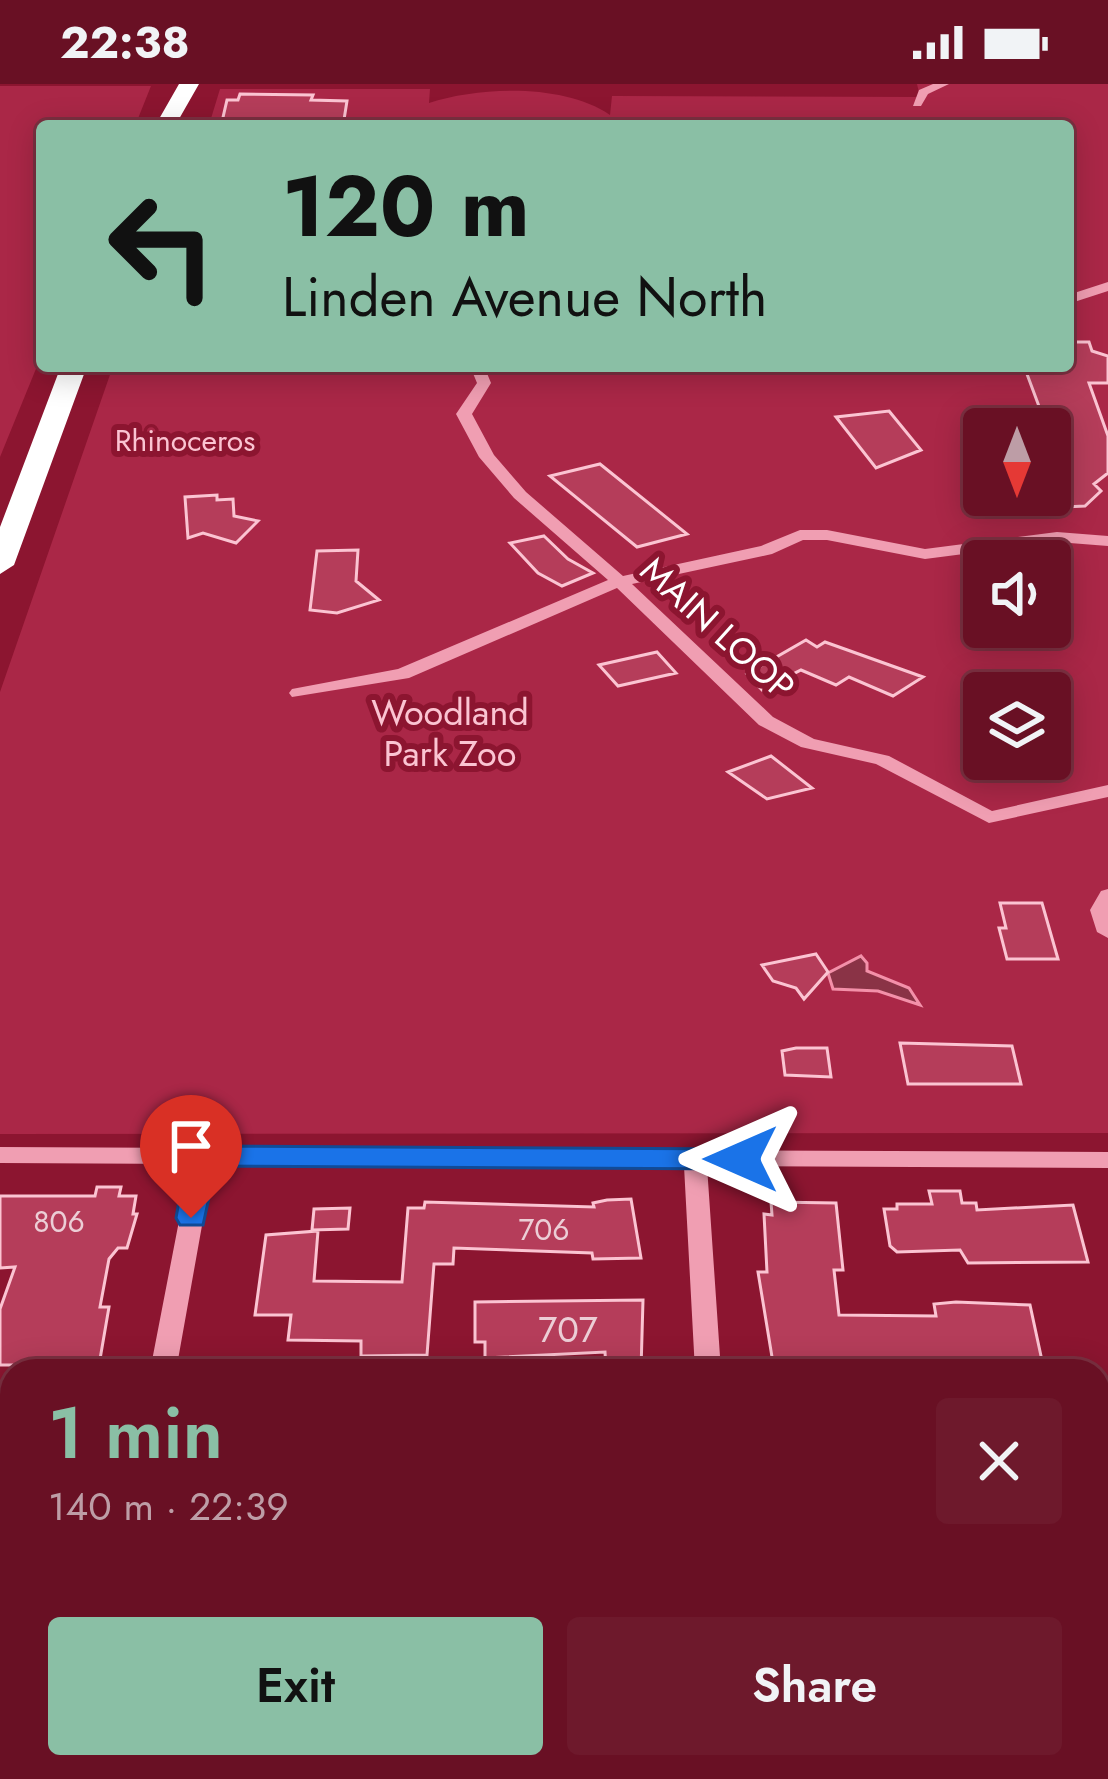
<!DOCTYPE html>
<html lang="en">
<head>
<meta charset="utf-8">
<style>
	body { margin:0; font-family:Jost,sans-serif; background:#6e192c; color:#f1f3f6; height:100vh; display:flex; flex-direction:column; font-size:45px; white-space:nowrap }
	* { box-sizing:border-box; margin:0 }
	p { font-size:39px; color:#bd9da6 }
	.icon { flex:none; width:66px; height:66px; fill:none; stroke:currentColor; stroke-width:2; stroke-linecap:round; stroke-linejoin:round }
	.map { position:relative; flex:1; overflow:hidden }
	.sheet { position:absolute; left:0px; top:1275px; width:1110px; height:420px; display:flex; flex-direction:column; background:#691024; border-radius:36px 36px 0 0; box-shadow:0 6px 30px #0003,0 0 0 3px #7c3041 }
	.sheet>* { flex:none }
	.guide { position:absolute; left:36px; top:36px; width:1038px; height:252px; border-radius:12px; box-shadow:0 6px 30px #0003,0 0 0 3px #7c3041; background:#8abfa5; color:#111; overflow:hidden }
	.needle { width:78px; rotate:180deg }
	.tools { position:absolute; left:963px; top:324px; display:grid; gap:24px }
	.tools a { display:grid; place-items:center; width:108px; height:108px; border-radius:12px; background:#691024; box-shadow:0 6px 30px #0003,0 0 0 3px #7c3041; font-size:60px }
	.pin { position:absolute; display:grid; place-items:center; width:102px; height:102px; color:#fff; margin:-123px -51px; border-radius:50% 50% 50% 0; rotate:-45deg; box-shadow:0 0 12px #0007 }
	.pin .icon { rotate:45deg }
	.me { position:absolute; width:132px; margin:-66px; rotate:270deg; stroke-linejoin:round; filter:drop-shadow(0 0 9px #0008) }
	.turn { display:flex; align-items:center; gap:42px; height:252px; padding:0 48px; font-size:54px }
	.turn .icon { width:156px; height:156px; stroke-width:2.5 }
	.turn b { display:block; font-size:84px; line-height:102px }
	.round { display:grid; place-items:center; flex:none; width:126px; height:126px; border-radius:12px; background:#6e192c }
	.headline { display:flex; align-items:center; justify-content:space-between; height:204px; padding:0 48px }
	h1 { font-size:72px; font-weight:600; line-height:90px; color:#8abfa5 }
	.button { display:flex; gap:24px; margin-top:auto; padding:24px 48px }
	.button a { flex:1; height:138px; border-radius:12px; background:#8abfa5; color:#111; font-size:48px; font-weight:600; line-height:138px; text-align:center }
	.button a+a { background:#6e192c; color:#f1f3f6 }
	.status { display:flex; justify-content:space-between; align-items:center; height:84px; padding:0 60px; background:#691024; direction:ltr }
	.status svg { height:33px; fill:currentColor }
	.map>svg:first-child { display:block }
</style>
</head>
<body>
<div class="status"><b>22:38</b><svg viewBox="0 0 49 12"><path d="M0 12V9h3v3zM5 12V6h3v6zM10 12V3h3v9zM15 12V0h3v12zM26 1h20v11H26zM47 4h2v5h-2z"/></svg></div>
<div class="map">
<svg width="1108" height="1695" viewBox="0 0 1108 1695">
	<rect width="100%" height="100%" fill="#8c1530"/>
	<path fill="#aa2747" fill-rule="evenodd" d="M 917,0 L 1108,0 L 1108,1049 L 0,1050 L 0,608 L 113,282 L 1068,282 L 1068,42 L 199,42 L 209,41 L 220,5 L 430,5 L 429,19 C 482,2 565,0 610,31 L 612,12 L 920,13 ZM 984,345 L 1050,345 L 1050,411 L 984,411 ZM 984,477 L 1050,477 L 1050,543 L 984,543 ZM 984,609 L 1050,609 L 1050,675 L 984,675 Z
		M 0,2 L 151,2 L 135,42 L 42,42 L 42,270 L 0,373 Z"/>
	<path fill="#8a3346" stroke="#f390a9" stroke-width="3" d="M 861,872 L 867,879 L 867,887 L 909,904 L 920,921 L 878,907 L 833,905 L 828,889 Z"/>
	<path fill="#b53d5a" stroke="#fbc4d2" stroke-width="3" d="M 240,10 L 313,11 L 311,16 L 347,17 L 343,42 L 221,42 L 227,16 L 238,16 Z
		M 1068,258 L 1089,258 L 1092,267 L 1108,272 L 1108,299 L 1089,299 L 1108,352 L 1108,389 L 1094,400 L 1101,407 L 1085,422 L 1064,423 L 1050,419 L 1050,382 L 1066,370 L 1050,345 L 1016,332 L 1040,325 L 1024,282 L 1068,282 Z
		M 889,327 L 921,366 L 876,384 L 836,333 Z
		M 600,380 L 687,450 L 637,463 L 550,392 Z
		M 217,411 L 217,416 L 233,415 L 234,432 L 258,437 L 236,459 L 203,449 L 188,454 L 185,413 Z
		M 544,452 L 568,475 L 593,489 L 562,502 L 538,489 L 510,459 Z
		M 358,466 L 356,497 L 379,516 L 337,529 L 310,526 L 317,467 Z
		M 806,556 L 817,563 L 825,558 L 923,593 L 893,612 L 849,593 L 836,601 L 801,586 L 762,606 L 747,590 Z
		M 657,568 L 676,589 L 618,602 L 599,581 Z
		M 771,672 L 812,704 L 767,715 L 728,688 Z
		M 1000,819 L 1042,819 L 1058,875 L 1007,875 L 999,844 L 1006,844 Z
		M 816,870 L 828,888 L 804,915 L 796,904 L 773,897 L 762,881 Z
		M 900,959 L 1012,962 L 1021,1000 L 908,1000 Z
		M 796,964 L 827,964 L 831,993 L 785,991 L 782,967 Z
		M 97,1103 L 121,1103 L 119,1112 L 136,1112 L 133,1130 L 137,1130 L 127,1164 L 118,1164 L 109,1175 L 100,1223 L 109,1223 L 99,1281 L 0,1281 L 0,1225 L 15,1183 L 0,1184 L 0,1112 L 95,1112 Z
		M 929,1107 L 960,1107 L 962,1119 L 976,1119 L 977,1126 L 1073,1121 L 1088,1178 L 968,1179 L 960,1166 L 897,1168 L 890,1162 L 884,1125 L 897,1125 L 897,1120 L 932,1120 Z
		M 631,1115 L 641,1174 L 593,1175 L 592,1169 L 454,1164 L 453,1180 L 434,1180 L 427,1271 L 361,1272 L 361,1257 L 288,1256 L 291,1231 L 255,1231 L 266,1151 L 318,1147 L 314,1197 L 402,1198 L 408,1124 L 424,1124 L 425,1118 L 594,1123 L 593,1119 L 607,1116 Z
		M 771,1118 L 836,1119 L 843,1186 L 834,1186 L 839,1231 L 936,1232 L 934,1220 L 956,1218 L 1030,1221 L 1044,1286 L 798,1284 L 798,1279 L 773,1279 L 758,1188 L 767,1188 L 764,1130 L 772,1131 Z
		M 350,1124 L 348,1145 L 312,1146 L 314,1125 Z
		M 643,1216 L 641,1286 L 606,1286 L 605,1268 L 485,1274 L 485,1258 L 475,1258 L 475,1218 Z"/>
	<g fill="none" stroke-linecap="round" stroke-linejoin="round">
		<path fill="#f09eb2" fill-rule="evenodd" d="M 933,0 L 949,0 L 928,10 L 921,22 L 913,22 L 919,6 Z
			M 1108,198 L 1108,207 L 1068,220 L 1068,211 Z
			M 470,282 L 484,282 L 491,299 L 472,330 L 494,371 L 526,408 L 623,492 L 761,462 L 800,446 L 827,446 L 925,465 L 1057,448 L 1108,452 L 1108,462 L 1057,458 L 925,475 L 827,456 L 803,456 L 772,470 L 632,500 L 773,633 L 814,655 L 889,672 L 992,727 L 1108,701 L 1108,713 L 989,739 L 876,680 L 801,663 L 759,641 L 617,504 L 409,594 L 292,613 L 289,609 L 292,605 L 398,585 L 608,496 L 514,414 L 479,373 L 456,330 L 477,299 Z
			M 1108,805 L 1108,854 L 1097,848 L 1090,826 L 1101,807 Z
			M 0,1063 L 1108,1068 L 1108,1084 L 707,1082 L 721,1287 L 695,1287 L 684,1082 L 213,1080 L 176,1287 L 150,1287 L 190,1080 L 0,1079 Z
			M 0,1327 L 12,1327 L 12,1347 L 0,1347 Z
			M 1098,1331 L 1108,1331 L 1108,1351 L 1098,1351 Z
			M 12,1556 L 12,1585 L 0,1590 L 0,1561 Z
			M 0,1667 L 12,1667 L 12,1683 L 26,1683 L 23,1689 L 0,1693 Z
			M 1098,1669 L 1108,1669 L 1108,1695 L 1087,1691 L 1083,1683 L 1098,1683 Z
			M 76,1683 L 106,1683 L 104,1695 L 74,1695 Z
			M 715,1683 L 745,1683 L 746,1695 L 716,1695 Z"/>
		<path fill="#fff" fill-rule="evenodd" d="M 179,0 L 199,0 L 175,42 L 155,42 Z
			M 61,282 L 87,282 L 14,481 L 0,490 L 0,443 Z"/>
	</g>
	<path fill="#1a73e8" stroke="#114b97" stroke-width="3" d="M 202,1062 L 741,1065 L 756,1075 L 741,1085 L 216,1082 L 203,1141 L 180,1141 L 176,1134 L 187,1072 Z"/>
	<g text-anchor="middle" stroke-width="12" stroke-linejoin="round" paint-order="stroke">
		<g font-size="30" fill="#fbc4d2" stroke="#8c1530">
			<text x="185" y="367">Rhinoceros</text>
		</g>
		<g font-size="30" fill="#ecced6">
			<text x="59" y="1148">806</text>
			<text x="544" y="1156">706</text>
		</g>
		<g font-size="36" fill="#fff" stroke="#8c1530">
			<text transform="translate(718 544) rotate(42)" y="13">MAIN LOOP</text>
		</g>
		<g font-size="36" fill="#fbc4d2" stroke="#8c1530">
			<text x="450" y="641">Woodland<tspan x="450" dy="41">Park Zoo</tspan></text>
		</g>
		<g font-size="36" fill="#ecced6">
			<text x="568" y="1258">707</text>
		</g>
	</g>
</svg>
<div class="tools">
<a><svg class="needle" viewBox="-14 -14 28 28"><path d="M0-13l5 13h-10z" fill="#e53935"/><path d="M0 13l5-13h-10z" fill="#bd9da6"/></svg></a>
<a><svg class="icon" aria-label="sound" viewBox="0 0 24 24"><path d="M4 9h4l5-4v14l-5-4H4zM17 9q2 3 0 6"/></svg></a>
<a><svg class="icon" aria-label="layers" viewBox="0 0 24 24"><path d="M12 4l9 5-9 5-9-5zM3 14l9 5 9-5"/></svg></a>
</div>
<div class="pin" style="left:191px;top:1134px;background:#d93025"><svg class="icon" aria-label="arrive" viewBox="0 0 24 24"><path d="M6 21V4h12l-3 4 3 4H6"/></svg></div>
<svg class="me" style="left:741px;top:1075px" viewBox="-20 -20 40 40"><path d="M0-17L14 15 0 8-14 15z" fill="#1a73e8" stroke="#fff" stroke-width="4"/></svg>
<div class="guide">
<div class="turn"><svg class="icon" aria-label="left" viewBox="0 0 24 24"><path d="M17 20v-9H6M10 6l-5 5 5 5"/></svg><div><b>120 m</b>Linden Avenue North</div></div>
</div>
<section class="sheet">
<div class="headline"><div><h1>1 min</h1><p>140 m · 22:39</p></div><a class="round"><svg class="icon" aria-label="close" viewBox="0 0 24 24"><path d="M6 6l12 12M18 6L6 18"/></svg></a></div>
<div class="button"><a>Exit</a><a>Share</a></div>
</section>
</div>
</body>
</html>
